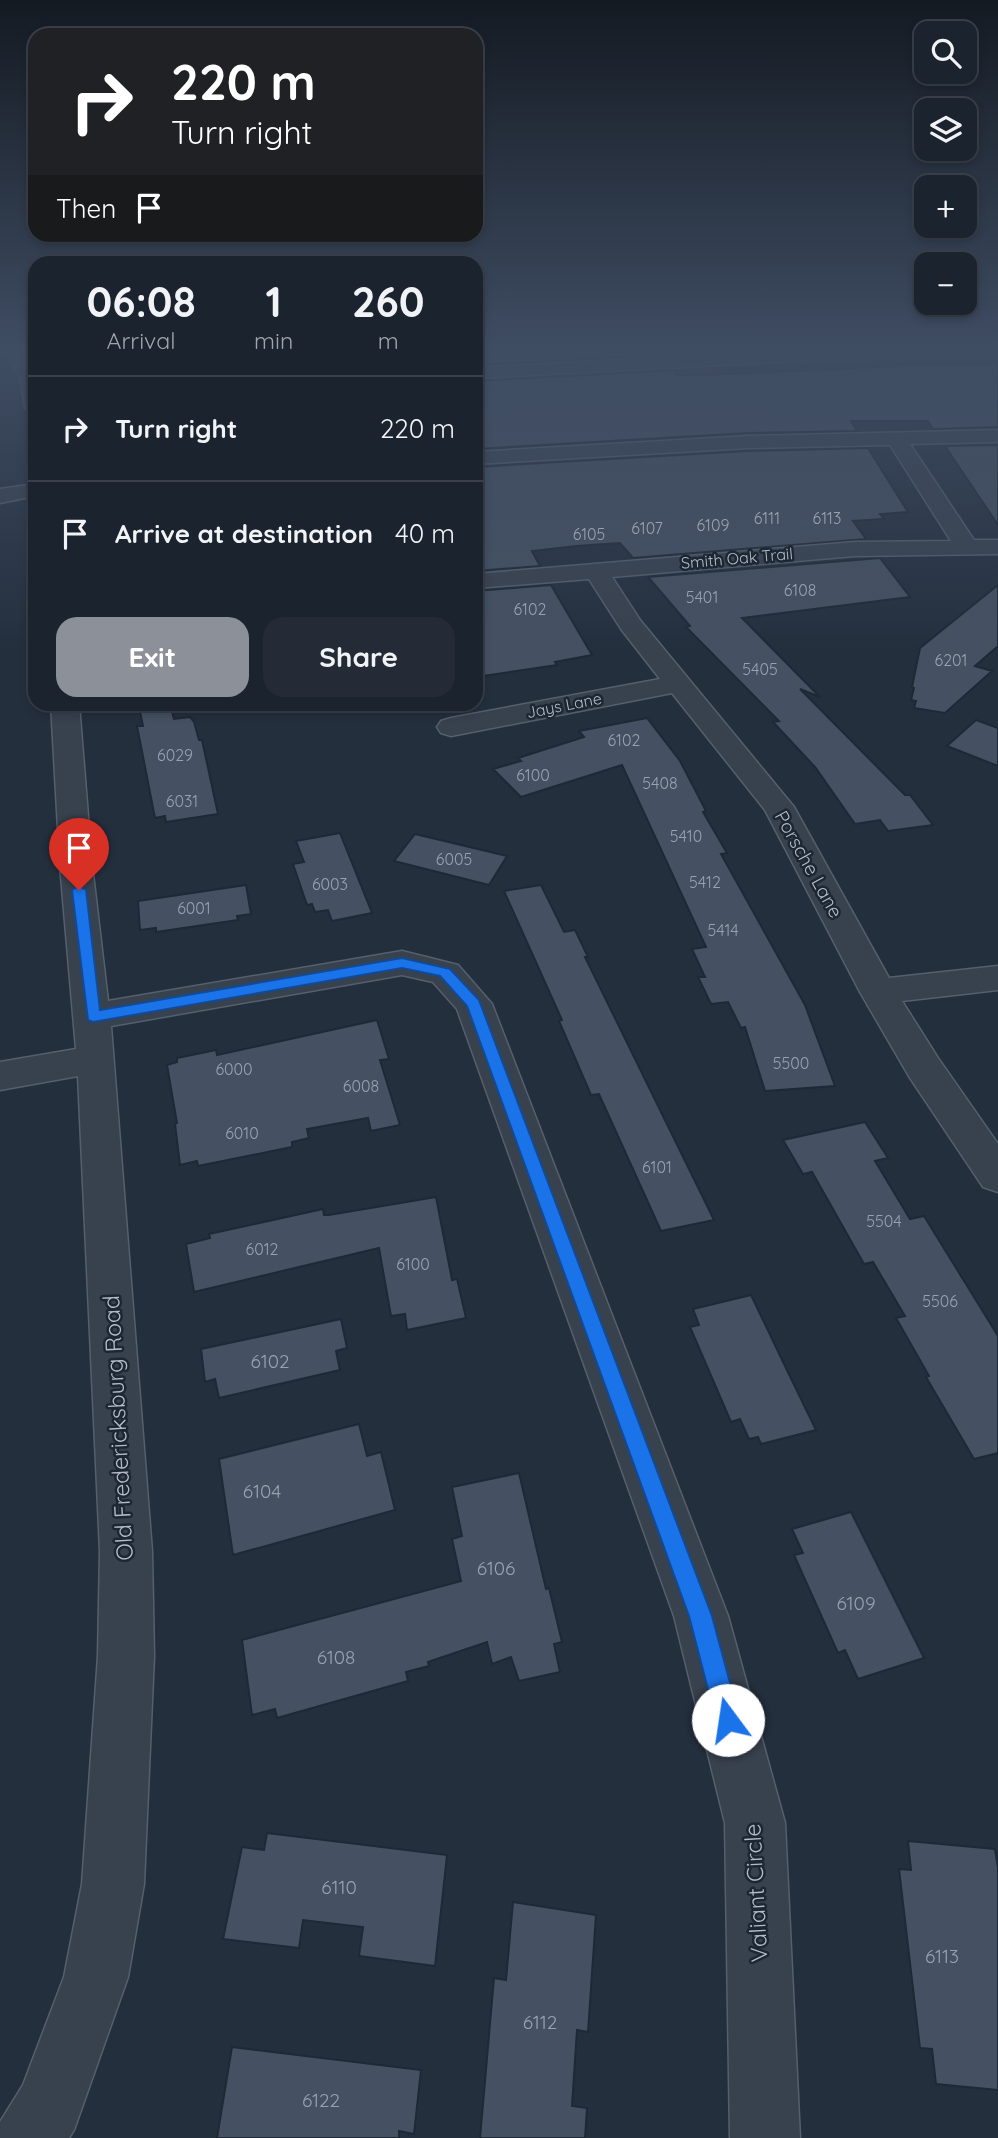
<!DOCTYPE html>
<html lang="en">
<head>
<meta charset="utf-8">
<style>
	body { margin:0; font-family:Quicksand,sans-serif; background:#242b36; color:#f1f3f6; height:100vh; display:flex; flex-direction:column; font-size:26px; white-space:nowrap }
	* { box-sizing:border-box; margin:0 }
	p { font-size:23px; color:#a0a4aa }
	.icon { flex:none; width:38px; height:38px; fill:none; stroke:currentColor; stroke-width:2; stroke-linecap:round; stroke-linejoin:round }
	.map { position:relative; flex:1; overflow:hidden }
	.drawer { position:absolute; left:28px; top:256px; width:455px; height:455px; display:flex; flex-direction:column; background:#1b232e; border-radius:21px; box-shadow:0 4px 10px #0003,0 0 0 2px #39404a }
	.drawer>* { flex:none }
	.top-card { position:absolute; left:28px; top:28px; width:455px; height:214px; border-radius:21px; box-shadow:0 4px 10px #0003,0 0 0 2px #39404a; background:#202124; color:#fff; overflow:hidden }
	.buttons { position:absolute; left:914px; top:21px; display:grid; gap:14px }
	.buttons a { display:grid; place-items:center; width:63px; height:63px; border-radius:14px; background:#1b232e; box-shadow:0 4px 10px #0003,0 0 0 2px #39404a; font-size:35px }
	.pin { position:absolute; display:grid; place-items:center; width:60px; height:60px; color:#fff; margin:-72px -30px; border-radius:50% 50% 50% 0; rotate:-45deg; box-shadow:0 0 7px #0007 }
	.pin .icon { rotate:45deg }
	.me { position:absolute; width:77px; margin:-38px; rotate:346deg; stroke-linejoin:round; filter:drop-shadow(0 0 5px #0008) }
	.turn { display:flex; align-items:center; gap:24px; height:147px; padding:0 28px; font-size:32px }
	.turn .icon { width:91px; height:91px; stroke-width:2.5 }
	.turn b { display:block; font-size:49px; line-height:60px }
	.then { display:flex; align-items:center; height:66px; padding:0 28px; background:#0003; gap:14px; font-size:26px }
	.eta { display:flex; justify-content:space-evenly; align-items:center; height:119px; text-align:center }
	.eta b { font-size:42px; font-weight:700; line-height:49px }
	.action { display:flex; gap:14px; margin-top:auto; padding:14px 28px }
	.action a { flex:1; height:80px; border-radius:21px; background:#8c9099; color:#fff; font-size:28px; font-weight:700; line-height:80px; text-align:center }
	.action a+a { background:#242b36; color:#f1f3f6 }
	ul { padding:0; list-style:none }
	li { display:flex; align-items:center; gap:21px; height:105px; padding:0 28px; border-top:2px solid #39404a }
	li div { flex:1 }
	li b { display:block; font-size:26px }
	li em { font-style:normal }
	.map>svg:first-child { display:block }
</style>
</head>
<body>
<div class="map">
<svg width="998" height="2138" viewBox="0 0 998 2138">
	<rect width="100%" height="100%" fill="#242f3e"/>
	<path fill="#455162" stroke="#1f2835" stroke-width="2" d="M 476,348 L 675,348 L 675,354 L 476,365 Z
		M 899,364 L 998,364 L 998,427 L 933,429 L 928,421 L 851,421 L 857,431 L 748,433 L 476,449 L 476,381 L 676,370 L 676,375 L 707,375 L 902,366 Z
		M 998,445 L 998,525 L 945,446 Z
		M 868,448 L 908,512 L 880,514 L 884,519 L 853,521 L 866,539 L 633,558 L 620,543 L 577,546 L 532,551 L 540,566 L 476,571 L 476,467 L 748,451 Z
		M 880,558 L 910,597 L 742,618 L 820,697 L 800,689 L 905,795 L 910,795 L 933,825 L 888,831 L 880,820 L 855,824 L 815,767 L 773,722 L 779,721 L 686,627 L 690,626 L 648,577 Z
		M 551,585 L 592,655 L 555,662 L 557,665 L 476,677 L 476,591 Z
		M 998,585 L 998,646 L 975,666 L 992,671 L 945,713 L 914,708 L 916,701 L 911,700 L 914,688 L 912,687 L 920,648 Z
		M 158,704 L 170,704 L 174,719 L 190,717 L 194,722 L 199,740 L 202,740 L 218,814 L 166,822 L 165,816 L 155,818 L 137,726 L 143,726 L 139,707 Z
		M 647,718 L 680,761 L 706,811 L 703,812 L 727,853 L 721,854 L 805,1005 L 835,1086 L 765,1091 L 745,1027 L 741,1028 L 728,1002 L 711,1004 L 698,977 L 705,977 L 692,949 L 706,947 L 622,765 L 521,797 L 493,769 L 521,761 L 518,758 L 584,737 L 579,731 Z
		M 976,720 L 998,728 L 998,766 L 947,746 Z
		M 340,833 L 372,913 L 332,921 L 328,910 L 315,912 L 312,904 L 307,905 L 293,864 L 304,862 L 296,841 Z
		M 415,834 L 507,856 L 489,885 L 394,861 Z
		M 246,885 L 251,914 L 237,916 L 238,920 L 156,932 L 156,928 L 140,930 L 138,901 Z
		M 541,885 L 564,932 L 575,930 L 588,957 L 585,957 L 714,1220 L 661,1231 L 599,1094 L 591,1095 L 559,1021 L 562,1020 L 504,891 Z
		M 377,1020 L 389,1059 L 380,1060 L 400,1125 L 371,1131 L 368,1118 L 307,1129 L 309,1138 L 292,1142 L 292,1147 L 198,1166 L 197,1161 L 180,1165 L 175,1124 L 177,1123 L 167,1065 L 177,1062 L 177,1058 L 216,1050 L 217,1055 Z
		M 865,1122 L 888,1158 L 875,1161 L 910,1219 L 924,1216 L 998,1336 L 998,1453 L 974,1459 L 926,1377 L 929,1376 L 896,1318 L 905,1316 L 873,1262 L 864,1264 L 812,1172 L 803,1174 L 783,1140 Z
		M 436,1197 L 452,1280 L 457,1279 L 466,1318 L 407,1330 L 405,1314 L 391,1316 L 379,1248 L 194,1292 L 186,1244 L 210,1238 L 209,1234 L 323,1209 L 324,1215 L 329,1215 Z
		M 751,1295 L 785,1366 L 816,1430 L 761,1444 L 758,1437 L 749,1439 L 740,1419 L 731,1422 L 690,1327 L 699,1325 L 693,1309 Z
		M 341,1319 L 347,1348 L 336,1351 L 340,1370 L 219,1398 L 215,1379 L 205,1382 L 201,1349 Z
		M 359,1424 L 367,1456 L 381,1452 L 395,1510 L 233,1555 L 219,1459 Z
		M 519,1473 L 546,1589 L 549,1588 L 562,1642 L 554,1644 L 560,1672 L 519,1681 L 511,1657 L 492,1664 L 487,1642 L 428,1662 L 429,1666 L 406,1672 L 408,1681 L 277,1718 L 275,1709 L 252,1715 L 242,1640 L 461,1581 L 452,1539 L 462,1536 L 452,1487 Z
		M 851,1512 L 924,1658 L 858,1679 L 845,1650 L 838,1653 L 794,1555 L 803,1553 L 792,1529 Z
		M 267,1833 L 447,1855 L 435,1966 L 359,1956 L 363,1927 L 303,1920 L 299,1948 L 223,1939 L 242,1847 L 264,1850 Z
		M 908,1841 L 995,1849 L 998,1868 L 998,2090 L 936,2084 L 932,2049 L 920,2048 L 899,1869 L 911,1870 Z
		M 513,1902 L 596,1915 L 588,2032 L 577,2030 L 572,2106 L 587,2108 L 585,2138 L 480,2138 L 494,1978 L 506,1980 Z
		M 232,2047 L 421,2070 L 414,2134 L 399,2131 L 399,2138 L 217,2138 Z"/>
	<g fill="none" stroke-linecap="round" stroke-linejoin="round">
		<g stroke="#565f6c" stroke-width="3">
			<path id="minor" d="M 4,348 L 21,348 L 35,371 L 35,414 L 25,408 L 20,376 Z
				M 836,348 L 998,348 L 998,357 L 851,358 L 476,378 L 476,368 Z
				M 998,430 L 998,442 L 910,444 L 974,540 L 998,540 L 998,554 L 855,556 L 612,577 L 640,620 L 794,807 L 889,978 L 998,966 L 998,990 L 902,1001 L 938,1058 L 998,1144 L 998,1192 L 983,1187 L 910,1078 L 860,992 L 765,810 L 672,693 L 451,736 L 441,733 L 437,727 L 441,721 L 451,718 L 660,679 L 621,629 L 589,579 L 476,588 L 476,574 L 855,542 L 951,541 L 890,445 L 748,448 L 476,464 L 476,452 L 748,436 Z
				M 35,484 L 35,496 L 0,503 L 0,489 Z
				M 51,704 L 79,704 L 92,865 L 108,1001 L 402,951 L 458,965 L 492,1004 L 728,1616 L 785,1823 L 800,2138 L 730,2138 L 725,1823 L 674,1616 L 457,1009 L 433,982 L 402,975 L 111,1026 L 152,1551 L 154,1656 L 144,1884 L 128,1977 L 74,2130 L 69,2138 L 0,2138 L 0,2122 L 23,2085 L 64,1977 L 82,1884 L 98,1656 L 100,1551 L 78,1076 L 0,1090 L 0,1062 L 76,1049 L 60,865 Z"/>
		</g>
		<use href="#minor" fill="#38414e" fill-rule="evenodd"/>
	</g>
	<linearGradient id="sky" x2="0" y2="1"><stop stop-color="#141a22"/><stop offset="0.54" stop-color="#3f4d63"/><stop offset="1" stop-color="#3f4d63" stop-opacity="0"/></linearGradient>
	<rect width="998" height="648" fill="url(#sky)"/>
	<path fill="#1a73e8" stroke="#114b97" stroke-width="2" d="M 79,886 L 86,890 L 100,1010 L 402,958 L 450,969 L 479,1000 L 712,1616 L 740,1720 L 736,1728 L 728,1731 L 719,1728 L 716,1720 L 689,1616 L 467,1006 L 440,976 L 402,968 L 93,1022 L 88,1020 L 72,890 Z"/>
	<g text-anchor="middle" stroke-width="5" stroke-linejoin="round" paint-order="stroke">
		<g font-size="16" fill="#98a1af">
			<text x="767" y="524">6111</text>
			<text x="827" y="524">6113</text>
			<text x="713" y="531">6109</text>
			<text x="647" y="534">6107</text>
			<text x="589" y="540">6105</text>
			<text x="800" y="596">6108</text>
			<text x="702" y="603">5401</text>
			<text x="530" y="615">6102</text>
			<text x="951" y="666">6201</text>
			<text x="760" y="675">5405</text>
			<text x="624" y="746">6102</text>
			<text x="175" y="761">6029</text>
			<text x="533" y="781">6100</text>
			<text x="660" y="789">5408</text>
			<text x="182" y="807">6031</text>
			<text x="686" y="842">5410</text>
			<text x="454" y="865">6005</text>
			<text x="705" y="888">5412</text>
			<text x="330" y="890">6003</text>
			<text x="194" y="914">6001</text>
			<text x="723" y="936">5414</text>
			<text x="791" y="1069">5500</text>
			<text x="234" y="1075">6000</text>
			<text x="361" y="1092">6008</text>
			<text x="242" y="1139">6010</text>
			<text x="657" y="1173">6101</text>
			<text x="884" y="1227">5504</text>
			<text x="262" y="1255">6012</text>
			<text x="413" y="1270">6100</text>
			<text x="940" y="1307">5506</text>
		</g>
		<g font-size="16" fill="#b4bcc9" stroke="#1d2633">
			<text transform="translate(737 558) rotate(-5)" y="6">Smith Oak Trail</text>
			<text transform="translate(564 705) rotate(-11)" y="6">Jays Lane</text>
		</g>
		<g font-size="19" fill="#b4bcc9" stroke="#1d2633">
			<text transform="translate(809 864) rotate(61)" y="7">Porsche Lane</text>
		</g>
		<g font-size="19" fill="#98a1af">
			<text x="270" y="1368">6102</text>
			<text x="262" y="1498">6104</text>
			<text x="496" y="1575">6106</text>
			<text x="856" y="1610">6109</text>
			<text x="336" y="1664">6108</text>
			<text x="339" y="1894">6110</text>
			<text x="942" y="1963">6113</text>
			<text x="540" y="2029">6112</text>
			<text x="321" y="2107">6122</text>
		</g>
		<g font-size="23" fill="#b4bcc9" stroke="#1d2633">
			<text transform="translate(118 1428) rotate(-93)" y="8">Old Fredericksburg Road</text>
			<text transform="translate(756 1893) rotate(-93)" y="8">Valiant Circle</text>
		</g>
	</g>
</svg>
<div class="buttons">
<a><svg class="icon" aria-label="search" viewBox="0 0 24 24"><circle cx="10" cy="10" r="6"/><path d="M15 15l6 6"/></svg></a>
<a><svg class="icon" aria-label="layers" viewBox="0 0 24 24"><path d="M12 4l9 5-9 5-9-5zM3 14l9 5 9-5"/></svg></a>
<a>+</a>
<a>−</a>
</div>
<div class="pin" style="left:79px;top:890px;background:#d93025"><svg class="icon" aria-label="arrive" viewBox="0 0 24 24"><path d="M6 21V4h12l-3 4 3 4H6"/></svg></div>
<svg class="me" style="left:728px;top:1720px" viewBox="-20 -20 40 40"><circle r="19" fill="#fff"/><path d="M0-13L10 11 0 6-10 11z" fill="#1a73e8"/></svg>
<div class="top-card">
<div class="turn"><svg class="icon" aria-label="right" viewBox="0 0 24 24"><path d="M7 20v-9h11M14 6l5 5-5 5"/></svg><div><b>220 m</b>Turn right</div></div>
<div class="then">Then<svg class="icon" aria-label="arrive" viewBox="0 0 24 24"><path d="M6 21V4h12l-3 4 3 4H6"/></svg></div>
</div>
<section class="drawer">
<div class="eta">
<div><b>06:08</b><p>Arrival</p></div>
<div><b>1</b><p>min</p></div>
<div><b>260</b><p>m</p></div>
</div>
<ul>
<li><svg class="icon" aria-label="right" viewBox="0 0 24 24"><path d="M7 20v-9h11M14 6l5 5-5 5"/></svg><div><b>Turn right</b></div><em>220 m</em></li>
<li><svg class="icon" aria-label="arrive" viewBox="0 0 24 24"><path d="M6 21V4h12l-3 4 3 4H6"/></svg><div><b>Arrive at destination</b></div><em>40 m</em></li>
</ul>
<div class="action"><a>Exit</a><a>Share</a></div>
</section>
</div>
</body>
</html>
